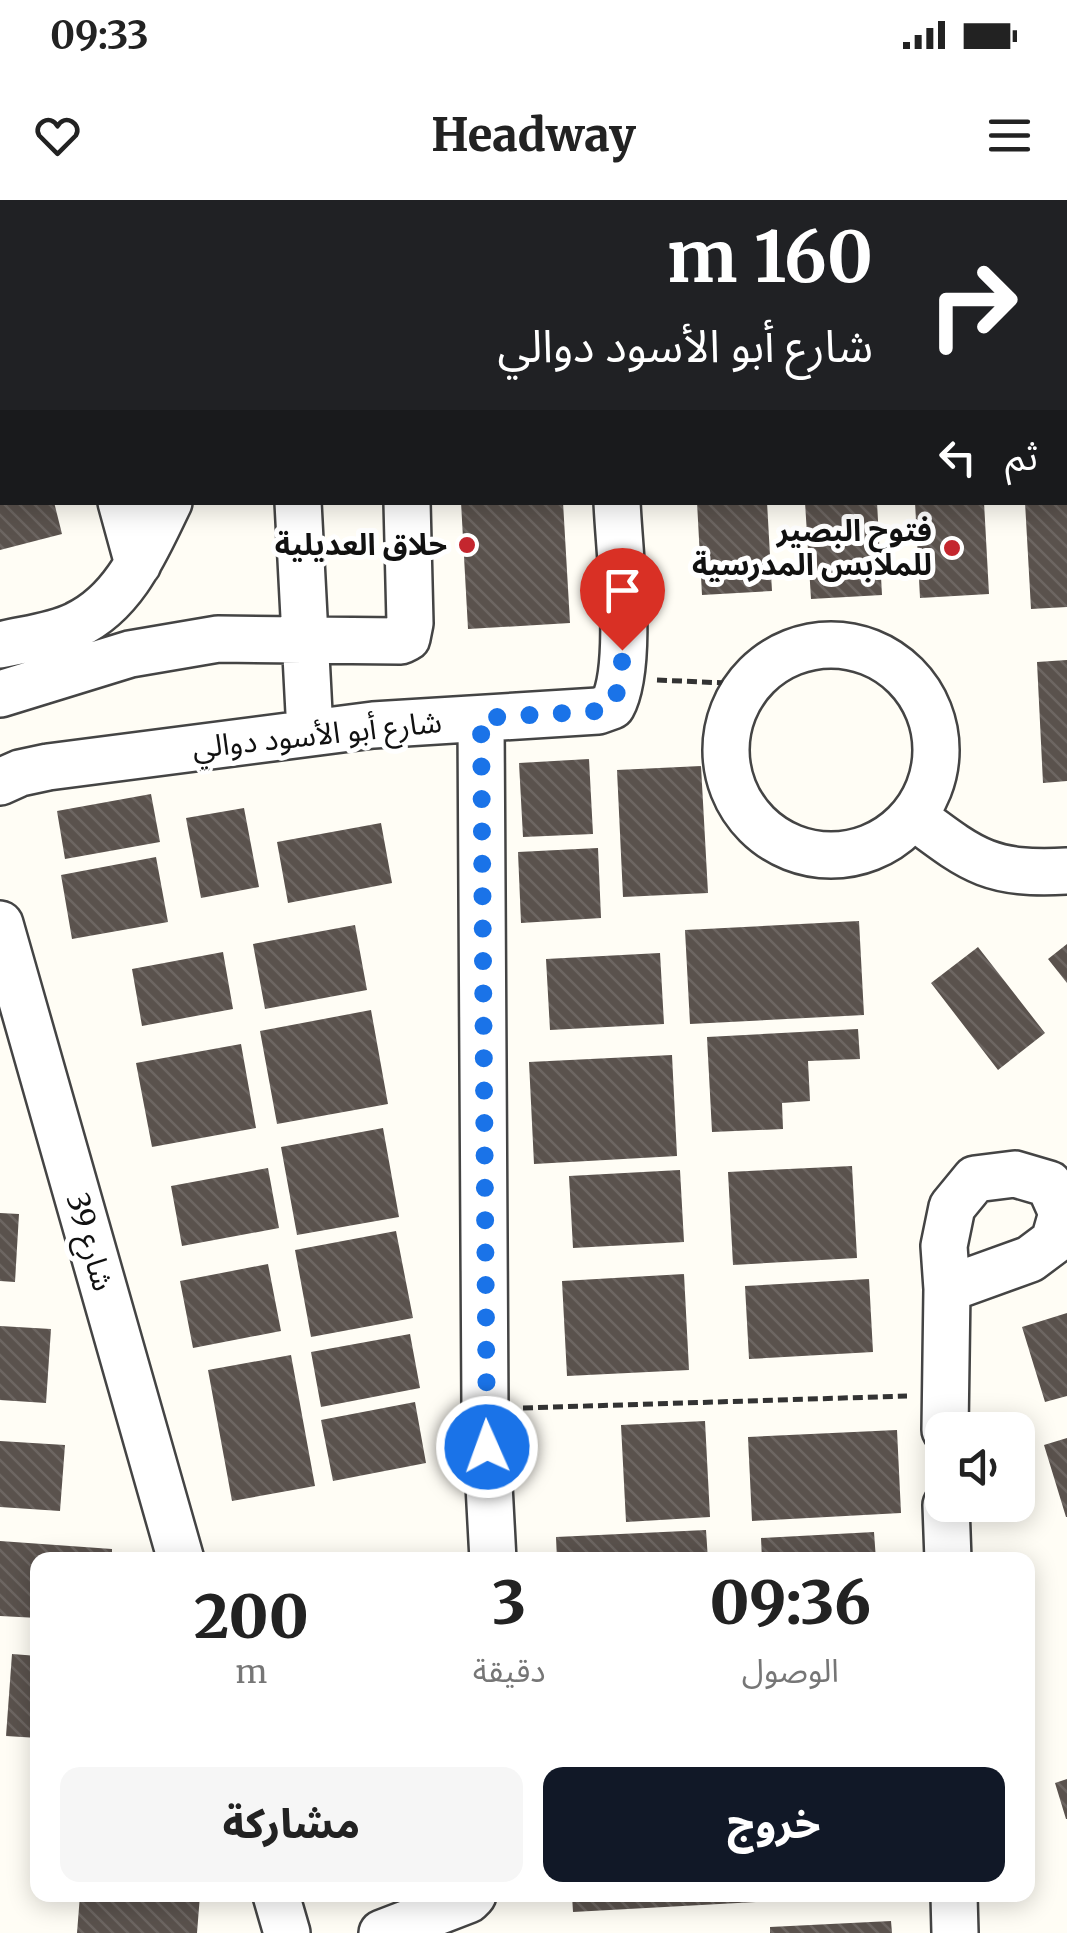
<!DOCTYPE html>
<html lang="ar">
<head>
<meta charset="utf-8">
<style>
	body { margin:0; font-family:Merriweather,"Noto Sans Arabic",serif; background:#f6f6f6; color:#222; direction:rtl; height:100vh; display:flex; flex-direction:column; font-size:38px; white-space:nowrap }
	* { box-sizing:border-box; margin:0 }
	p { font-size:32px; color:#767676 }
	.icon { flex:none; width:55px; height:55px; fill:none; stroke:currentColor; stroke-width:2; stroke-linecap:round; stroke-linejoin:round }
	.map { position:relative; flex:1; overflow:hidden; direction:ltr }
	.drawer { position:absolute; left:30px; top:1352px; width:1005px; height:350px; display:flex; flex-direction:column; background:#fff; border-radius:20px; box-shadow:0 5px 25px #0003; direction:rtl }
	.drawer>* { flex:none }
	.hud { position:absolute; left:0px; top:0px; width:1068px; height:305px; box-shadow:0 5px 25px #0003; direction:rtl; background:#202124; color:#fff; overflow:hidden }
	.fabs { position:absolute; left:925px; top:1212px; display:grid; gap:20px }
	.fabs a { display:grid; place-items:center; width:110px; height:110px; border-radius:20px; background:#fff; box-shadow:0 5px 25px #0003; font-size:50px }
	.pin { position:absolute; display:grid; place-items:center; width:85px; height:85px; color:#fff; margin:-102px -42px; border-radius:50% 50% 50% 0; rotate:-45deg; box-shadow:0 0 10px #0007 }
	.pin .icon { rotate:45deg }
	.me { position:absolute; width:110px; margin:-55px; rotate:358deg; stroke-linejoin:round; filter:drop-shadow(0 0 8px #0008) }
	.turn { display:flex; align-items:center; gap:35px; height:210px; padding:0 30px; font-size:45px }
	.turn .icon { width:130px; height:130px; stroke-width:2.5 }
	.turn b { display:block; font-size:70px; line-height:85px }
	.then { display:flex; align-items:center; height:95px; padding:0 30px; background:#0003; gap:20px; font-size:38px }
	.eta { display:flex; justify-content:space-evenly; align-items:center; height:170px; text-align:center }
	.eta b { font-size:60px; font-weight:800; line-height:70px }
	.primary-button { display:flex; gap:20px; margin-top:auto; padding:20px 30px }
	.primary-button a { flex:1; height:115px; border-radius:20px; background:#111827; color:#fff; font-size:40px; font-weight:800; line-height:115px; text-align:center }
	.primary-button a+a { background:#f6f6f6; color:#222 }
	.status { display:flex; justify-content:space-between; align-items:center; height:70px; padding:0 50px; background:#fff; direction:ltr }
	.status svg { height:28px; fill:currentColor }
	header { display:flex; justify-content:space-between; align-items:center; height:130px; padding:0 30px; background:#fff; font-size:45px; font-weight:800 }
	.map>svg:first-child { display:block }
</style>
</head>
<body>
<div class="status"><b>09:33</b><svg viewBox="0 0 49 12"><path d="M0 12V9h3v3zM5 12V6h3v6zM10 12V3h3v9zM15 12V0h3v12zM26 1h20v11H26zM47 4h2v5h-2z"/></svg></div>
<header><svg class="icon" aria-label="menu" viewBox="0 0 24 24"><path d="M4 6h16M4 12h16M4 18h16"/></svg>Headway<svg class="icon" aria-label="heart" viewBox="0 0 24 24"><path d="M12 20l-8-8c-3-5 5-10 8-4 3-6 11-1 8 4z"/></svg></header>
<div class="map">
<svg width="1067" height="1733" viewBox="0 0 1067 1733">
	<defs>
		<pattern id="building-back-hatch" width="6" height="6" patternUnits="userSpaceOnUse" patternTransform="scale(2.5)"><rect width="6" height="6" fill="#5a524d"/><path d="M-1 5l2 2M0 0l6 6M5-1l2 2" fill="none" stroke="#6d6662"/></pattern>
	</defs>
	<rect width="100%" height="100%" fill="#fffdf5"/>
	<path fill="url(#building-back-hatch)" d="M 0,302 L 54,302 L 62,334 L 0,350 Z
		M 461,302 L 563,302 L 570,423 L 468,429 Z
		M 697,302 L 767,302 L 772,391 L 702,395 Z
		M 805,302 L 877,302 L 882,395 L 811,399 Z
		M 915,302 L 984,302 L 989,394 L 920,398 Z
		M 1025,302 L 1067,302 L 1067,407 L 1031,409 Z
		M 1067,460 L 1067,581 L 1043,583 L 1037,462 Z
		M 589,559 L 593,634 L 523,637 L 519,563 Z
		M 701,566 L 708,693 L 623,697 L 617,570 Z
		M 151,594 L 160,642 L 65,659 L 57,611 Z
		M 244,608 L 259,687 L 201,698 L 186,618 Z
		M 381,623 L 392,683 L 288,703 L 277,642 Z
		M 598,648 L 601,718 L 521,723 L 518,652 Z
		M 156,657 L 168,722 L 72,739 L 61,675 Z
		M 859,721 L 864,815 L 690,824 L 685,730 Z
		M 355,725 L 367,790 L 265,809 L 253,744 Z
		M 1067,744 L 1067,783 L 1048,759 Z
		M 978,747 L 1045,833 L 998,870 L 931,783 Z
		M 223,752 L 233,809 L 142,826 L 132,769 Z
		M 660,753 L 664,824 L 550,830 L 546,759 Z
		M 371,810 L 388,904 L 277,924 L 260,831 Z
		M 858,829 L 860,859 L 808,861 L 810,901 L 782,903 L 783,929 L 712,932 L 707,837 Z
		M 241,844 L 256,928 L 152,947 L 136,863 Z
		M 672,855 L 677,956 L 534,964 L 529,862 Z
		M 383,928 L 399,1017 L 297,1035 L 281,947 Z
		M 852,966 L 857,1058 L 733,1065 L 728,972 Z
		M 268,968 L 279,1028 L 182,1046 L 171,986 Z
		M 680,970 L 684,1042 L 573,1048 L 569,976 Z
		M 0,1013 L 19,1014 L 15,1082 L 0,1081 Z
		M 396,1031 L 413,1118 L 311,1137 L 295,1050 Z
		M 268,1064 L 281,1131 L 193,1148 L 180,1081 Z
		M 684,1074 L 689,1170 L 567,1176 L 562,1081 Z
		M 869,1079 L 873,1152 L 749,1159 L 745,1086 Z
		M 1067,1113 L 1067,1196 L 1045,1202 L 1022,1127 Z
		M 0,1126 L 51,1129 L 46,1203 L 0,1200 Z
		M 410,1134 L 420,1188 L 321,1207 L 311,1152 Z
		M 291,1155 L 315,1286 L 232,1301 L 208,1170 Z
		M 415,1202 L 426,1263 L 333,1281 L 321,1220 Z
		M 705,1221 L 710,1317 L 626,1322 L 621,1225 Z
		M 897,1230 L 901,1313 L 752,1321 L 748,1237 Z
		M 1067,1238 L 1067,1317 L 1066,1317 L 1044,1245 Z
		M 0,1241 L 65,1245 L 60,1311 L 0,1307 Z
		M 706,1330 L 708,1360 L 557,1360 L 556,1337 Z
		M 874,1332 L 876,1360 L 762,1360 L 761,1338 Z
		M 0,1341 L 112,1349 L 112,1360 L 38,1360 L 38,1418 L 0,1416 Z
		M 12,1454 L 38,1456 L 38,1538 L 6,1536 Z
		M 1067,1579 L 1067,1619 L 1066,1619 L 1055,1583 Z
		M 80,1695 L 200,1695 L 197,1733 L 77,1733 Z
		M 572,1695 L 756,1695 L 756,1702 L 573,1712 Z
		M 891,1721 L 892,1733 L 770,1733 L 770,1727 Z"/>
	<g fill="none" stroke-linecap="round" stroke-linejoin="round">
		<g stroke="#444" stroke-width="50">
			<path id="minor" d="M 598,0 L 598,2
				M 990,0 L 991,2
				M 0,113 L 2,112
				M 1065,208 L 1067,208
				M 121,302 L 138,364
				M 298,302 L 310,532
				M 0,445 C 24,439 54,436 76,425 C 125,402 146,349 169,302
				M726 550a105 105 0 1 1 210 0a105 105 0 1 1-210 0Z
				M 0,494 L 130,454 L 218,439 L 401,441 L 407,438 L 410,423 L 407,302
				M 481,519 L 485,1210 L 493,1360
				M 0,582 L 20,573 L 48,567 L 373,525 L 598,511 L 612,506 C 634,466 619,351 617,302
				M 913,616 C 973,661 989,675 1067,671
				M 0,724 L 181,1360
				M 945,1230 L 947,1089 L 944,1046 L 952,1007 L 975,979 L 1015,974 L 1049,984 L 1062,1013 L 1054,1041 L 1030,1059 L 947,1089
				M 946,1305 L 948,1360
				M 276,1695 L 287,1733
				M 954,1695 L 955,1733
				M 382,1733 L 468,1700 L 473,1695"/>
		</g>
		<path stroke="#333" stroke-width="5" stroke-dasharray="10 5" stroke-linecap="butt" d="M 657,480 L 749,484
			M 523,1208 L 907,1196"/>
		<use href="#minor" stroke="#fff" stroke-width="45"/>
	</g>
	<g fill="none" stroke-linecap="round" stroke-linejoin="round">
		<path stroke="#1a73e8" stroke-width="18" stroke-dasharray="0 32.4" d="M 487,1247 L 481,518 L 598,511 L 612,506 L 622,478 L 622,450"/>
	</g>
	<g fill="#c4262e" stroke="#fff" stroke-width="4">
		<circle cx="467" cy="345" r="10"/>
		<circle cx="952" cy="348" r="10"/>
	</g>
	<g text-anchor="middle" stroke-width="10" stroke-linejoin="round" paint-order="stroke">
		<g font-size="30" font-weight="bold" fill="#111" stroke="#fff" text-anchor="end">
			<text x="932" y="341">فتوح البصير<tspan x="932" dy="34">للملابس المدرسية</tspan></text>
			<text x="447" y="355">حلاق العديلية</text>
		</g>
		<g font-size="30" fill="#111" stroke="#fff">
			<text transform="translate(317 535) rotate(-6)" y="10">شارع أبو الأسود دوالي</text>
			<text transform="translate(90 1042) rotate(74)" y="10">شارع 39</text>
		</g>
	</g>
</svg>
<div class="fabs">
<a><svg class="icon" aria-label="sound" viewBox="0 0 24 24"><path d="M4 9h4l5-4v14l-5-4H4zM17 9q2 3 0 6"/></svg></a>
</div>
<div class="pin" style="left:622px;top:450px;background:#d93025"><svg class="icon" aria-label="arrive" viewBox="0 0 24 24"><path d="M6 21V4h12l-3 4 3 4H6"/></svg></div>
<svg class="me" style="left:487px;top:1247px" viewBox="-20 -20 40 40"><circle r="17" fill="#1a73e8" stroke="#fff" stroke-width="3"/><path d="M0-11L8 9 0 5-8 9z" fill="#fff"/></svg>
<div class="hud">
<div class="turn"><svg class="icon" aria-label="right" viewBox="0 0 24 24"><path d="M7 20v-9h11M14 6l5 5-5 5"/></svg><div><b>160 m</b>شارع أبو الأسود دوالي</div></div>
<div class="then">ثم<svg class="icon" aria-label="left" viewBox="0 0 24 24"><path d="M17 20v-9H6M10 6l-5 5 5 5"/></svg></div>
</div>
<section class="drawer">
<div class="eta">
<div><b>09:36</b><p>الوصول</p></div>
<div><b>3</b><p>دقيقة</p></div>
<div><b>200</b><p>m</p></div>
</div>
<div class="primary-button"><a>خروج</a><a>مشاركة</a></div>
</section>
</div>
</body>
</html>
